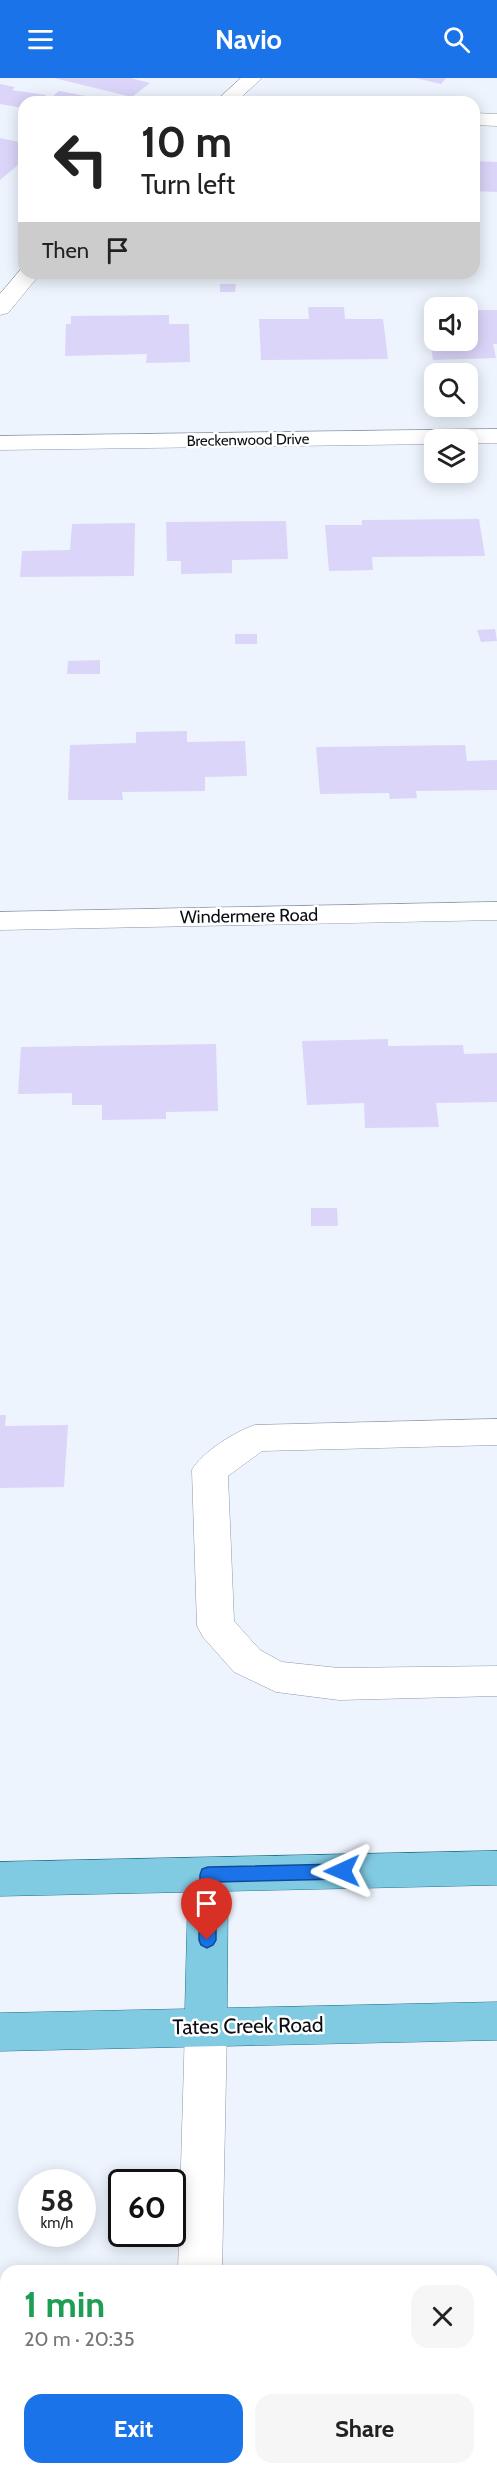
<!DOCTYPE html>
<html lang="en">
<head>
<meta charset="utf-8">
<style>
	body { margin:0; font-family:Cabin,sans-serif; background:#f6f6f6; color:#222; height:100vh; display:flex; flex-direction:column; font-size:22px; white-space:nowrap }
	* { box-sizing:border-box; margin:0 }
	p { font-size:20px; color:#767676 }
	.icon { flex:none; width:33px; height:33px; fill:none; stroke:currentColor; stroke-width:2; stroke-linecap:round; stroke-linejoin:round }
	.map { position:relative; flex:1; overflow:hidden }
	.sheet { position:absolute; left:0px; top:2187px; width:498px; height:210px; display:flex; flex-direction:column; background:#fff; border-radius:18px 18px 0 0; box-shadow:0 3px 15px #0003 }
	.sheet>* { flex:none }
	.guide { position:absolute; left:18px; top:18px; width:462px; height:183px; border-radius:18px; box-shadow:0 3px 15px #0003; background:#fff; color:#222; overflow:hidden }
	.tools { position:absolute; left:424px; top:219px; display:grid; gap:12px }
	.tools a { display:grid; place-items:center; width:54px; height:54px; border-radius:12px; background:#fff; box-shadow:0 3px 15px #0003; font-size:30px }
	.speed { position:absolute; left:18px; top:2091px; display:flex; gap:12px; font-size:30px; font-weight:700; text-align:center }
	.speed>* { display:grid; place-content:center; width:78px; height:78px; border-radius:50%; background:#fff; box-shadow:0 3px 15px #0003; line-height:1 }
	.speed small { font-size:15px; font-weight:400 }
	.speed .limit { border:3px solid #111; border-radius:9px; background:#fff; color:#111 }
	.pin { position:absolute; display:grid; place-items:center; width:51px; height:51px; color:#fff; margin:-62px -26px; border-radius:50% 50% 50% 0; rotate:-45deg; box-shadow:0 0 6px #0007 }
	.pin .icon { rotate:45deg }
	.me { position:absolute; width:66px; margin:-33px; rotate:269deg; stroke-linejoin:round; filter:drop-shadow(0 0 4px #0008) }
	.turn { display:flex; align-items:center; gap:21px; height:126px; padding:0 24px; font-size:27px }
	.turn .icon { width:78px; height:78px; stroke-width:2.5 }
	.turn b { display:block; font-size:42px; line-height:51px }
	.then { display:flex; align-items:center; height:57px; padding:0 24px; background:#0003; gap:12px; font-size:22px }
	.round { display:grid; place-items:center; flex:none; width:63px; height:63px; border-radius:18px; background:#f6f6f6 }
	.headline { display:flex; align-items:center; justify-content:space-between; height:102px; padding:0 24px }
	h1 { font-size:36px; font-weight:800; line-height:45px; color:#1e9e55 }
	.cta { display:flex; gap:12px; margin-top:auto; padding:12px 24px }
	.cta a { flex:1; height:69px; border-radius:18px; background:#1a73e8; color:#fff; font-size:24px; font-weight:800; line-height:69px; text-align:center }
	.cta a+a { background:#f6f6f6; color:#222 }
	header { display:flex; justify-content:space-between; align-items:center; height:78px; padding:0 24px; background:#1a73e8; color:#fff; font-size:27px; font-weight:800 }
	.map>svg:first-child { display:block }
</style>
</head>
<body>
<header><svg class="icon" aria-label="menu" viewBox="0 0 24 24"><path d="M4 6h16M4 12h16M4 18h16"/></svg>Navio<svg class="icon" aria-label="search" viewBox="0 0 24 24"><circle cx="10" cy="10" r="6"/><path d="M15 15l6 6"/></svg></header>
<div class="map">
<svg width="497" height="2397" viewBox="0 0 497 2397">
	<rect width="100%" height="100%" fill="#edf4fd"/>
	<path fill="#dbd5f9" d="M 54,0 L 131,0 L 150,5 L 132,19 Z
		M 415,0 L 446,0 L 441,6 Z
		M 0,6 L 15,9 L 12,12 L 46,17 L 44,19 L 51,20 L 59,13 L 101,21 L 98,24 L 24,24 L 24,30 L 0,26 Z
		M 0,60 L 24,65 L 24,82 L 0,102 Z
		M 474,83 L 497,84 L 497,114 L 474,113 Z
		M 220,206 L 236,206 L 235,214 L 220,214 Z
		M 308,229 L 344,229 L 345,241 L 383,241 L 388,281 L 261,282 L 259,241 L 309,241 Z
		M 468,232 L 497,232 L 497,266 L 493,266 L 496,280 L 433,282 L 426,238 L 435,238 L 435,262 L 468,262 Z
		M 169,237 L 169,246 L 189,246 L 190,284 L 146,285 L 147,276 L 65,278 L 66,246 L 71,246 L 71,238 Z
		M 479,441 L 485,478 L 372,479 L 373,492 L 329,493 L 325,447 L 362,447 L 362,442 Z
		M 286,443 L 288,481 L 232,482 L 232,495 L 181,496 L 181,483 L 167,483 L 166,444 Z
		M 135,445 L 134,498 L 20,499 L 22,473 L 70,472 L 72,446 Z
		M 495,551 L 497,563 L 481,564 L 477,552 Z
		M 235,556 L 257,556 L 257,566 L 235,566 Z
		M 100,582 L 100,596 L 67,596 L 68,583 Z
		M 187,653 L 187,664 L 245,663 L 247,698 L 205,699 L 205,713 L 122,714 L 123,722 L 68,722 L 70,667 L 136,665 L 136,654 Z
		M 465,667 L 467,683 L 497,682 L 497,712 L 416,713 L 417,720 L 390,721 L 389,715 L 320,716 L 316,669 Z
		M 388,961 L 388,968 L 463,967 L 464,976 L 497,975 L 497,1024 L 436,1025 L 439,1049 L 365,1050 L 364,1025 L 307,1027 L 302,963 Z
		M 216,966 L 218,1033 L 166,1034 L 166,1041 L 102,1042 L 102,1027 L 72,1027 L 72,1015 L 18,1016 L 21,969 Z
		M 311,1130 L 337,1130 L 338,1148 L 311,1148 Z
		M 0,1337 L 6,1337 L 5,1348 L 68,1347 L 64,1409 L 0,1410 Z"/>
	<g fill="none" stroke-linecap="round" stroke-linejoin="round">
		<g stroke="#8f99a8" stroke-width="1">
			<path id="minor" d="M 241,0 L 262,0 L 236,24 L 215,24 Z
				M 474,35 L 497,36 L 497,48 L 474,47 Z
				M 22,190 L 24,195 L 41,195 L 8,235 L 0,237 L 0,216 Z
				M 497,351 L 497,365 L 468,365 L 468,362 L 435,362 L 435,366 L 0,372 L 0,358 Z
				M 497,824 L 497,842 L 0,852 L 0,834 Z
				M 497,1341 L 497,1367 L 262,1373 L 228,1398 L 234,1543 L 260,1572 L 282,1584 L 339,1590 L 497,1588 L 497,1618 L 339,1622 L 276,1614 L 234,1594 L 203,1559 L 197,1548 L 192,1392 C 202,1374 236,1353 255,1347 Z
				M 206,1930 L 221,1936 L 227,1949 L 222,2193 L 178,2193 L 185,1949 L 191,1936 Z
				M 492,2242 L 497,2242 L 497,2286 L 492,2286 Z
				M 171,2391 L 217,2391 L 217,2397 L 171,2397 Z"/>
		</g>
		<g stroke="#20718d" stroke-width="1">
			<path id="major" d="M 497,1773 L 497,1807 L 228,1813 L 227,1930 L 497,1924 L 497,1962 L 0,1973 L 0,1935 L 185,1931 L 188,1814 L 0,1818 L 0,1784 Z"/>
		</g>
		<use href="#minor" fill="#fff" fill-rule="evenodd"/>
		<use href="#major" fill="#80cae2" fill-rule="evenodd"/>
	</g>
	<path fill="#1a73e8" stroke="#114b97" stroke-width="1.5" d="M 342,1786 L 347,1788 L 350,1793 L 347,1798 L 342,1801 L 216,1804 L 216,1862 L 213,1867 L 207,1870 L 201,1867 L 199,1862 L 200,1797 L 202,1791 L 208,1789 Z"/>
	<g text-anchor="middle" stroke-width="5" stroke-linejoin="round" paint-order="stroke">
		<g font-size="15" fill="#0b0e14" stroke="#fff">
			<text transform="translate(248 362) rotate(-1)" y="5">Breckenwood Drive</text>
		</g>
		<g font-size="18" fill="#0b0e14" stroke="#fff">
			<text transform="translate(249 838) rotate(-1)" y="6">Windermere Road</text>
		</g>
		<g font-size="21" fill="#0b0e14" stroke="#fff">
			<text transform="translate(248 1948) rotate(-1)" y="7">Tates Creek Road</text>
		</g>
	</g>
</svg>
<div class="tools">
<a><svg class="icon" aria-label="sound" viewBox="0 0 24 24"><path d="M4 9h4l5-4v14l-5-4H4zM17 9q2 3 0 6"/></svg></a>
<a><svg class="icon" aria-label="search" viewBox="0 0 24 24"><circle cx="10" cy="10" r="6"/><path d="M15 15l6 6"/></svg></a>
<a><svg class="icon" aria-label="layers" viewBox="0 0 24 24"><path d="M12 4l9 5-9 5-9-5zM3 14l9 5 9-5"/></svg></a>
</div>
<div class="speed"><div>58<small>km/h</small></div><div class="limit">60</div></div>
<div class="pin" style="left:207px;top:1862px;background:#d93025"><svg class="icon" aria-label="arrive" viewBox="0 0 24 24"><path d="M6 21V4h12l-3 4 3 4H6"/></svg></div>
<svg class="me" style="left:342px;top:1793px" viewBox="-20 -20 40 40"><path d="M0-17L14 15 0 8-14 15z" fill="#1a73e8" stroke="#fff" stroke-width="4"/></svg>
<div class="guide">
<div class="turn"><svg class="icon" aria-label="left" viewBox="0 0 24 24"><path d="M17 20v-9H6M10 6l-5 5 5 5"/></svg><div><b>10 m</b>Turn left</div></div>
<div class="then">Then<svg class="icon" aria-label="arrive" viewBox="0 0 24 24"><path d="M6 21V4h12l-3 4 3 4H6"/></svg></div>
</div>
<section class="sheet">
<div class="headline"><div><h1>1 min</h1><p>20 m · 20:35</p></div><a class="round"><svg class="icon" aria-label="close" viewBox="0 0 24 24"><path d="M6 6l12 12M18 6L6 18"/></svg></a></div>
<div class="cta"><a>Exit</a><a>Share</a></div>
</section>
</div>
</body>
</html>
